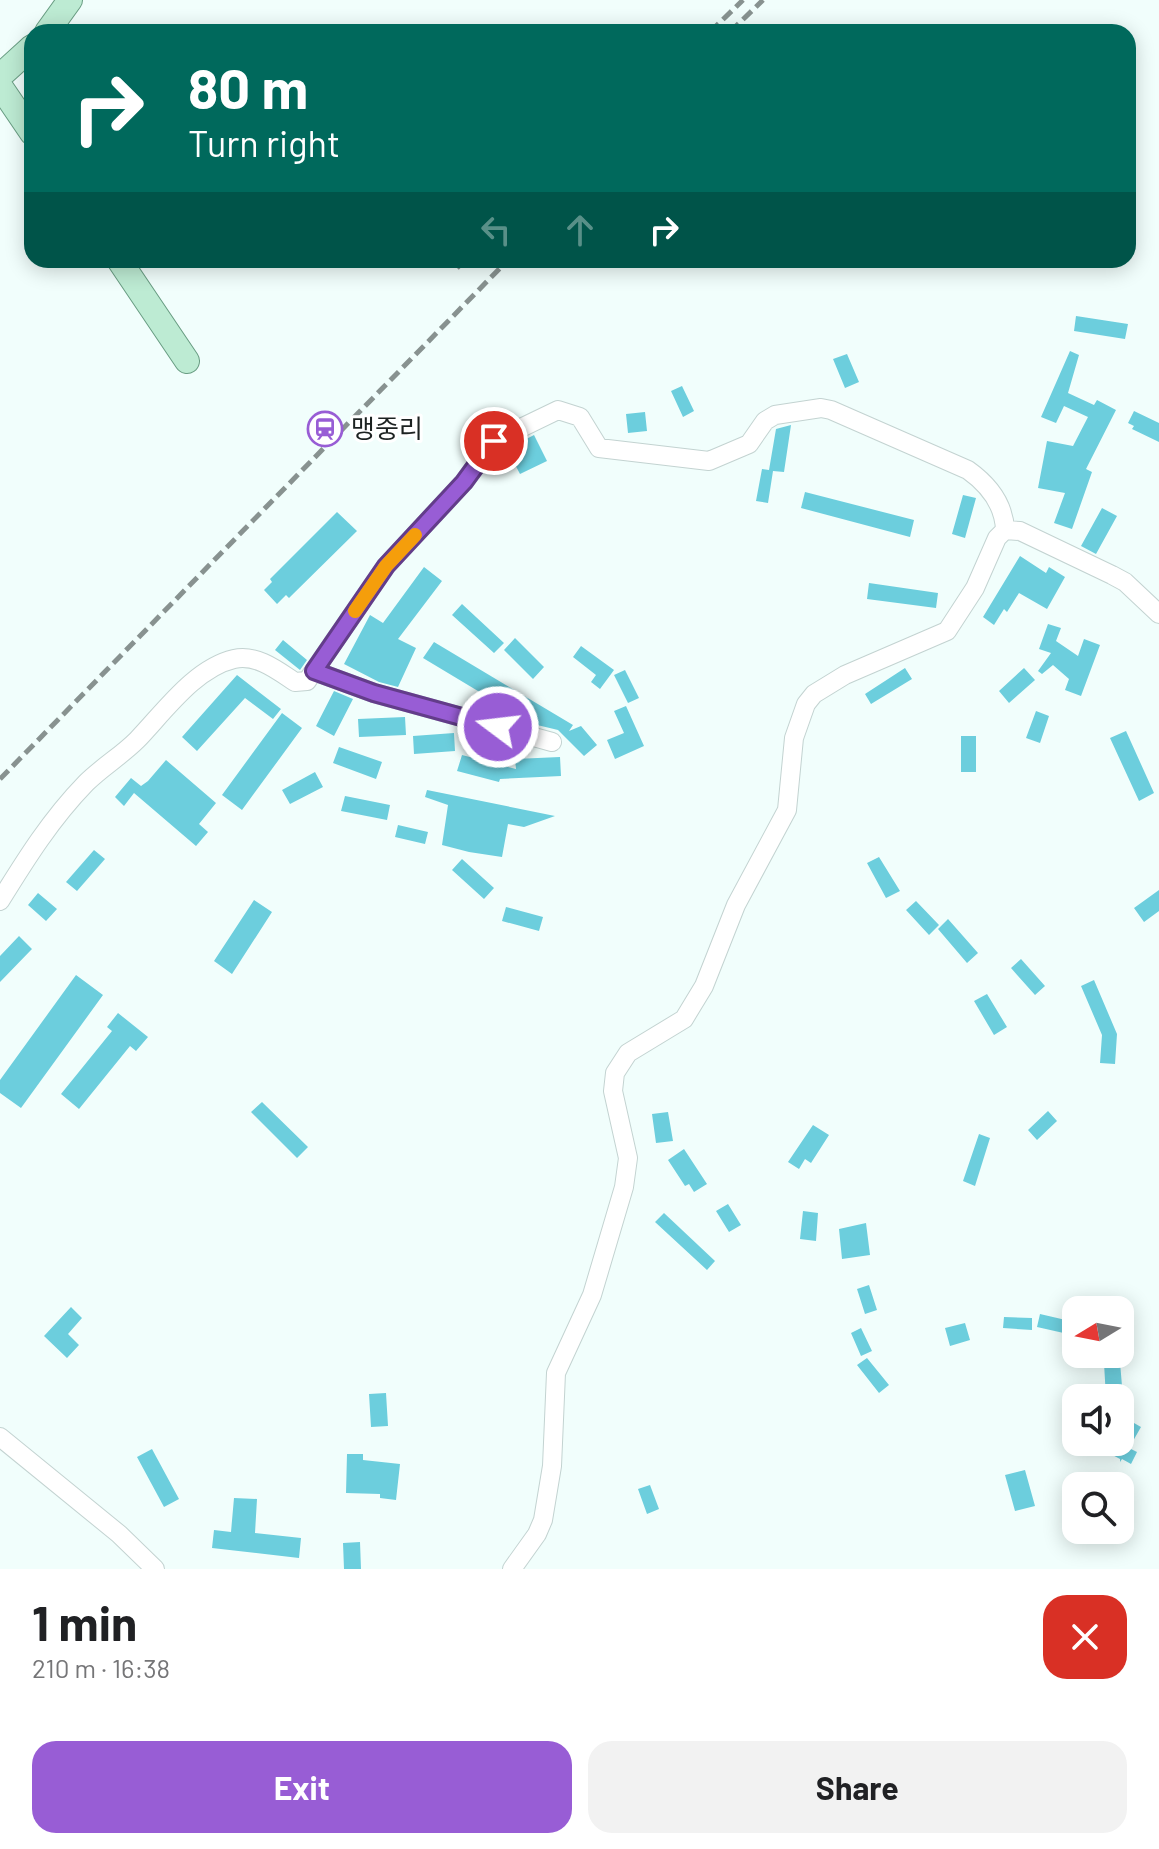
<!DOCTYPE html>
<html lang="en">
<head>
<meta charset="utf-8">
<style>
	body { margin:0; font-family:Barlow,"Noto Sans KR",sans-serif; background:#f2f2f2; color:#202124; height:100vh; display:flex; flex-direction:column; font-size:30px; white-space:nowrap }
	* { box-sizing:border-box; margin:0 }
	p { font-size:26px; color:#757577 }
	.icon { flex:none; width:44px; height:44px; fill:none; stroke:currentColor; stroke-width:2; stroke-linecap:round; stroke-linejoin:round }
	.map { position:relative; height:1569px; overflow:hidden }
	.panel { display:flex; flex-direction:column; background:#fff; flex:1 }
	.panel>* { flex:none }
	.top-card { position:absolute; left:24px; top:24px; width:1112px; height:244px; border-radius:24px; box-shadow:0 4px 20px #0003; background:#00695c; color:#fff; overflow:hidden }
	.needle { width:52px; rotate:260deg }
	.fabs { position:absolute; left:1062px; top:1296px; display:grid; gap:16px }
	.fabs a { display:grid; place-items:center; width:72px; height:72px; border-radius:16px; background:#fff; box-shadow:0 4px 20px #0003; font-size:40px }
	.pin { position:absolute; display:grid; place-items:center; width:68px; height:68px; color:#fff; margin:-34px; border:4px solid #fff; border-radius:50%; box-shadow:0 2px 8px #0007 }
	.me { position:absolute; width:88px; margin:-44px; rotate:285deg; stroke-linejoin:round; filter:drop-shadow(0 0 6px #0008) }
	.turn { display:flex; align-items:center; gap:28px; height:168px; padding:0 32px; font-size:36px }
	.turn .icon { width:104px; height:104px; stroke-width:2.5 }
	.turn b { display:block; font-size:56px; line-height:68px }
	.lanes { display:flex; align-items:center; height:76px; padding:0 32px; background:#0003; justify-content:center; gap:40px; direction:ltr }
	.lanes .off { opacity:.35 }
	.round { display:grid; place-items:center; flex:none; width:84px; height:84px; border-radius:24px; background:#f2f2f2 }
	.overview { display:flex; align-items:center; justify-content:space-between; height:136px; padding:0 32px }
	h1 { font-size:48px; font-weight:700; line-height:60px }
	.button { display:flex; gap:16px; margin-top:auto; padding:16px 32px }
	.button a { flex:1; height:92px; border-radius:24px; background:#985dd5; color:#fff; font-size:32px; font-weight:700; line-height:92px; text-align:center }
	.button a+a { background:#f2f2f2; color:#202124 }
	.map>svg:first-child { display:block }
</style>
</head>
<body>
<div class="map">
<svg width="1159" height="1569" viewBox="0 0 1159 1569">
	<rect width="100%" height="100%" fill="#f1fefc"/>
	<path fill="#6ccedd" d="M 1076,316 L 1128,324 L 1125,339 L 1074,331 Z
		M 1070,351 L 1079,355 L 1068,393 L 1094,405 L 1097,400 L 1116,410 L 1086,469 L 1092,472 L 1072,529 L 1054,523 L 1065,493 L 1038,488 L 1047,441 L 1073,446 L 1088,417 L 1064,406 L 1056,423 L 1041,417 Z
		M 847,354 L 859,382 L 845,388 L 833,359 Z
		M 682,386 L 694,411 L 683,417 L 671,391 Z
		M 1134,411 L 1159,423 L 1159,442 L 1132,429 L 1134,426 L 1128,423 Z
		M 645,412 L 647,431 L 628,433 L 626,414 Z
		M 791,425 L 784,472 L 773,471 L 768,503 L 756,501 L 762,469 L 769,470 L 776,429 Z
		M 534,435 L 547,461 L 520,474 L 507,449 Z
		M 805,492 L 914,520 L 910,537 L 801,508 Z
		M 963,495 L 976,498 L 965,538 L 952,534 Z
		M 1102,508 L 1117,516 L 1096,554 L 1081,546 Z
		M 337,512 L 357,531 L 289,598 L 286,595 L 277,604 L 264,590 L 272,582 L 270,579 Z
		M 1020,556 L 1046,573 L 1049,567 L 1065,577 L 1047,609 L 1019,593 L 1007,612 L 1004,609 L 994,625 L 983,617 Z
		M 424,567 L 442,581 L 398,639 L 416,648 L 398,687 L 379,682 L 344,664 L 370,615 L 383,623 Z
		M 869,583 L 938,593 L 936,608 L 867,599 Z
		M 462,604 L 504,643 L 494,653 L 452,615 Z
		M 1048,624 L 1061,628 L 1056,641 L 1078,656 L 1084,639 L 1100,645 L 1081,696 L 1065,690 L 1069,679 L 1053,665 L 1042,674 L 1038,671 L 1051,653 L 1039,649 Z
		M 515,638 L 544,667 L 533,679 L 504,650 Z
		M 283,640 L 307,660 L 300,670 L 275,650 Z
		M 434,642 L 573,725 L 569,731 L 581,726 L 597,745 L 584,756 L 558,730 L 533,724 L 423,658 Z
		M 581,646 L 614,670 L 600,689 L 591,682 L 596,675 L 573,657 Z
		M 905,668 L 912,679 L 871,704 L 865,694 Z
		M 1024,668 L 1035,680 L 1009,703 L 999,691 Z
		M 625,670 L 639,698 L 628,703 L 614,675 Z
		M 237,675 L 281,709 L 273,719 L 245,698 L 197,751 L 182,737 Z
		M 334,691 L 353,699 L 334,736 L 316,726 Z
		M 626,706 L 644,746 L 615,759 L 607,740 L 624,733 L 614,711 Z
		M 1036,711 L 1049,716 L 1040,743 L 1026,738 Z
		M 282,713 L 302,728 L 242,810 L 222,795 Z
		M 405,717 L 406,735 L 359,737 L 358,719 Z
		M 1126,731 L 1154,793 L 1139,801 L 1110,738 Z
		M 454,733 L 455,751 L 414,754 L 413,736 Z
		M 961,736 L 976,736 L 976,772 L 961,772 Z
		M 339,747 L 382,762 L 376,779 L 333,763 Z
		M 462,755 L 516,769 L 515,759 L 560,757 L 561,776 L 500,779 L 499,782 L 457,771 Z
		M 166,760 L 216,803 L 199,824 L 208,832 L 196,846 L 134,793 L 124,806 L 115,797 L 131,778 L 141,786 L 148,781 Z
		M 315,772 L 323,787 L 290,804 L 282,790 Z
		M 427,790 L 555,816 L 524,827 L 508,824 L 502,857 L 469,852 L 442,845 L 448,805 L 425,797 Z
		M 345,796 L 390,805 L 387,820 L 341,811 Z
		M 398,825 L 428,832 L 425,844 L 395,837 Z
		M 94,850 L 105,859 L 77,891 L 66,882 Z
		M 879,857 L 900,891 L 886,898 L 867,863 Z
		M 462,859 L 494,888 L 484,899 L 452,870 Z
		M 1159,890 L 1159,911 L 1144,922 L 1134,908 Z
		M 38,893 L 57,909 L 46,921 L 28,905 Z
		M 254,900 L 272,912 L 232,974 L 214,961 Z
		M 916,901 L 939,925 L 929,935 L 906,910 Z
		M 506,907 L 543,917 L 539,931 L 502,921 Z
		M 948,919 L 978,953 L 967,963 L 938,929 Z
		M 19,936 L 32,949 L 0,982 L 0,956 Z
		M 1021,959 L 1045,986 L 1035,995 L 1011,968 Z
		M 76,975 L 103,995 L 21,1108 L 0,1093 L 0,1080 Z
		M 1094,980 L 1117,1034 L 1115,1064 L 1100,1063 L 1102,1035 L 1081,986 Z
		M 987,994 L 1007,1027 L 994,1035 L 974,1001 Z
		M 118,1013 L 148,1037 L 136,1051 L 130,1046 L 79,1109 L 61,1094 L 112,1031 L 107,1027 Z
		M 262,1102 L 308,1147 L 297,1158 L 251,1112 Z
		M 1048,1111 L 1057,1121 L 1037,1140 L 1028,1130 Z
		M 668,1112 L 673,1141 L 656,1143 L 652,1114 Z
		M 813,1125 L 829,1135 L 811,1163 L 805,1159 L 799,1169 L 788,1162 Z
		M 979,1134 L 990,1138 L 975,1186 L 963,1181 Z
		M 684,1149 L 707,1184 L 694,1192 L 689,1184 L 685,1186 L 668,1160 Z
		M 728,1204 L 741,1225 L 729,1232 L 716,1211 Z
		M 803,1211 L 818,1213 L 816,1241 L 800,1239 Z
		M 664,1213 L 715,1261 L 707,1270 L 655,1222 Z
		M 866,1223 L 870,1255 L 842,1259 L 839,1229 Z
		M 869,1285 L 877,1310 L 865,1314 L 857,1289 Z
		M 71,1307 L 82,1318 L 68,1334 L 79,1345 L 67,1358 L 44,1336 Z
		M 1040,1314 L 1070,1321 L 1068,1334 L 1037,1327 Z
		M 1004,1317 L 1032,1318 L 1032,1330 L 1003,1328 Z
		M 965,1323 L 970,1340 L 950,1346 L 945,1328 Z
		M 861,1328 L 872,1351 L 861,1356 L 851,1333 Z
		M 867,1358 L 889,1385 L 879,1393 L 857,1365 Z
		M 1120,1362 L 1123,1398 L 1106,1398 L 1104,1363 Z
		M 386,1393 L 388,1426 L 371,1427 L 369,1394 Z
		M 1120,1415 L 1141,1427 L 1129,1448 L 1137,1452 L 1131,1464 L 1122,1459 L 1120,1462 L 1120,1459 L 1105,1451 L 1110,1442 L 1120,1442 Z
		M 152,1449 L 179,1499 L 164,1507 L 137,1457 Z
		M 347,1454 L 363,1454 L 363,1460 L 400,1464 L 396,1500 L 380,1498 L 380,1494 L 346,1493 Z
		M 1025,1470 L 1035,1506 L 1015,1511 L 1005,1475 Z
		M 650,1485 L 659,1509 L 647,1514 L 638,1489 Z
		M 234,1498 L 257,1499 L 255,1533 L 301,1538 L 299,1558 L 212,1548 L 214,1530 L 231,1532 Z
		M 360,1542 L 361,1569 L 344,1569 L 343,1543 Z"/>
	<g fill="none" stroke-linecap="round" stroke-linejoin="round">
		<g stroke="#c3d3d1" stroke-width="20">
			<path id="minor" d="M 314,671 L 374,693 L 552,742
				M 0,901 C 26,859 51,819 86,783 C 102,767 121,756 137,740 C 164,712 195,668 234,659 C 257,654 277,670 295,682 L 307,681 L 386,566 L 464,482 L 494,441 L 558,410 L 580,417 L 599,448 L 709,461 L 749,444 L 765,421 L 775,415 L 821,408 L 831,410 L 968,470 C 989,485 1004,504 1005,530
				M 0,1437 L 119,1534 L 155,1569
				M 512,1569 L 537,1534 L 543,1520 L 552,1466 L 556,1373 L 592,1295 L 624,1187 L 628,1158 L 613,1091 L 615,1073 L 628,1053 L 684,1019 L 704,986 L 736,905 L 787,810 L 794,738 L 806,704 L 814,694 L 845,675 L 947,631 L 975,588 L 997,538 L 1005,530 L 1020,531 L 1112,575 L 1125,582 L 1159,614"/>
		</g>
		<g stroke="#689c82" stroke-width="26">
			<path id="major" d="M 47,32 L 70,0
				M 0,76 L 32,47
				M 0,86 L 32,133
				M 119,260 L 187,361"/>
		</g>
		<use href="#minor" stroke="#fff" stroke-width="18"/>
		<use href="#major" stroke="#bdebd3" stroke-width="24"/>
		<path stroke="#889290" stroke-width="5" stroke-dasharray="12 6" stroke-linecap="butt" d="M 710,32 L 743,0
			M 730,32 L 763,0
			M 457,268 L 465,260
			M 0,779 L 508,260"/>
	</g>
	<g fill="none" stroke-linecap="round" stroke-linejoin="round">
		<g stroke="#633c8a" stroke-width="20">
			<path id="route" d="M 494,441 L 464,482 L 386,566 L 314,671 L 374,693 L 498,727"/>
		</g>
		<use href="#route" stroke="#985dd5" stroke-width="14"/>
		<path stroke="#f59e0b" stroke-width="14" d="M 355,611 L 386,566 L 415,535"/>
	</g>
	<defs>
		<g id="station-ring" transform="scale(1.8)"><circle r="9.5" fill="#fff" stroke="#985dd5" stroke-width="1.5"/><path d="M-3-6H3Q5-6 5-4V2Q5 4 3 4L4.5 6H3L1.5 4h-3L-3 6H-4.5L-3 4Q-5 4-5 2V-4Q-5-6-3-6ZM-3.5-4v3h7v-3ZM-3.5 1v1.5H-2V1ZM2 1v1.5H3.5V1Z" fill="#985dd5"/></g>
	</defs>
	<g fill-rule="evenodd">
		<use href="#station-ring" x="325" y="429"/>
	</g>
	<g text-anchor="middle" stroke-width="6" stroke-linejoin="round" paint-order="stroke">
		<g font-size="26" fill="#1c2221" stroke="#fff" text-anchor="start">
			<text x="351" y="438">맹중리</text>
		</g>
	</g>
</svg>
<div class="fabs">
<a><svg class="needle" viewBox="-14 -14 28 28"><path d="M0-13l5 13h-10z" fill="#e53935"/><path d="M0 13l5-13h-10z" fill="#757577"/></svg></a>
<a><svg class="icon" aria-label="sound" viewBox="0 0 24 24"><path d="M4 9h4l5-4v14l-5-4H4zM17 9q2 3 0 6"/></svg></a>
<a><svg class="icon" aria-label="search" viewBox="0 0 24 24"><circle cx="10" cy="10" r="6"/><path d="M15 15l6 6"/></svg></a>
</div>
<div class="pin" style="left:494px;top:441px;background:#d93025"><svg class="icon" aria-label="arrive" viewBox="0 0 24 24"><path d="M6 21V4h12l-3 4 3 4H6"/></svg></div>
<svg class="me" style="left:498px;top:727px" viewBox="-20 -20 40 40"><circle r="17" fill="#985dd5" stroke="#fff" stroke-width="3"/><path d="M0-11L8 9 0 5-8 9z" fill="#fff"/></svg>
<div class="top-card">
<div class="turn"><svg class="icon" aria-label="right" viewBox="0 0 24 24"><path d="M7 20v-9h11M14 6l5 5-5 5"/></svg><div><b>80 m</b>Turn right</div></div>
<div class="lanes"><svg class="icon off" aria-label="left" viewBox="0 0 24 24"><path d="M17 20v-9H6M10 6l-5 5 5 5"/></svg><svg class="icon off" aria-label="ahead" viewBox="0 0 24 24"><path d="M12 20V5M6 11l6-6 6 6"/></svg><svg class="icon" aria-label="right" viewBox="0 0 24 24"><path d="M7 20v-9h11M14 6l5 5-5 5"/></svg></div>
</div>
</div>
<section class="panel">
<div class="overview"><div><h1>1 min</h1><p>210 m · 16:38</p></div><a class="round" style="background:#d93025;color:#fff"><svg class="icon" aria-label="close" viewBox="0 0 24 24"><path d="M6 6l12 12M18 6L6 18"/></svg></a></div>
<div class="button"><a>Exit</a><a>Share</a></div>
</section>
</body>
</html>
